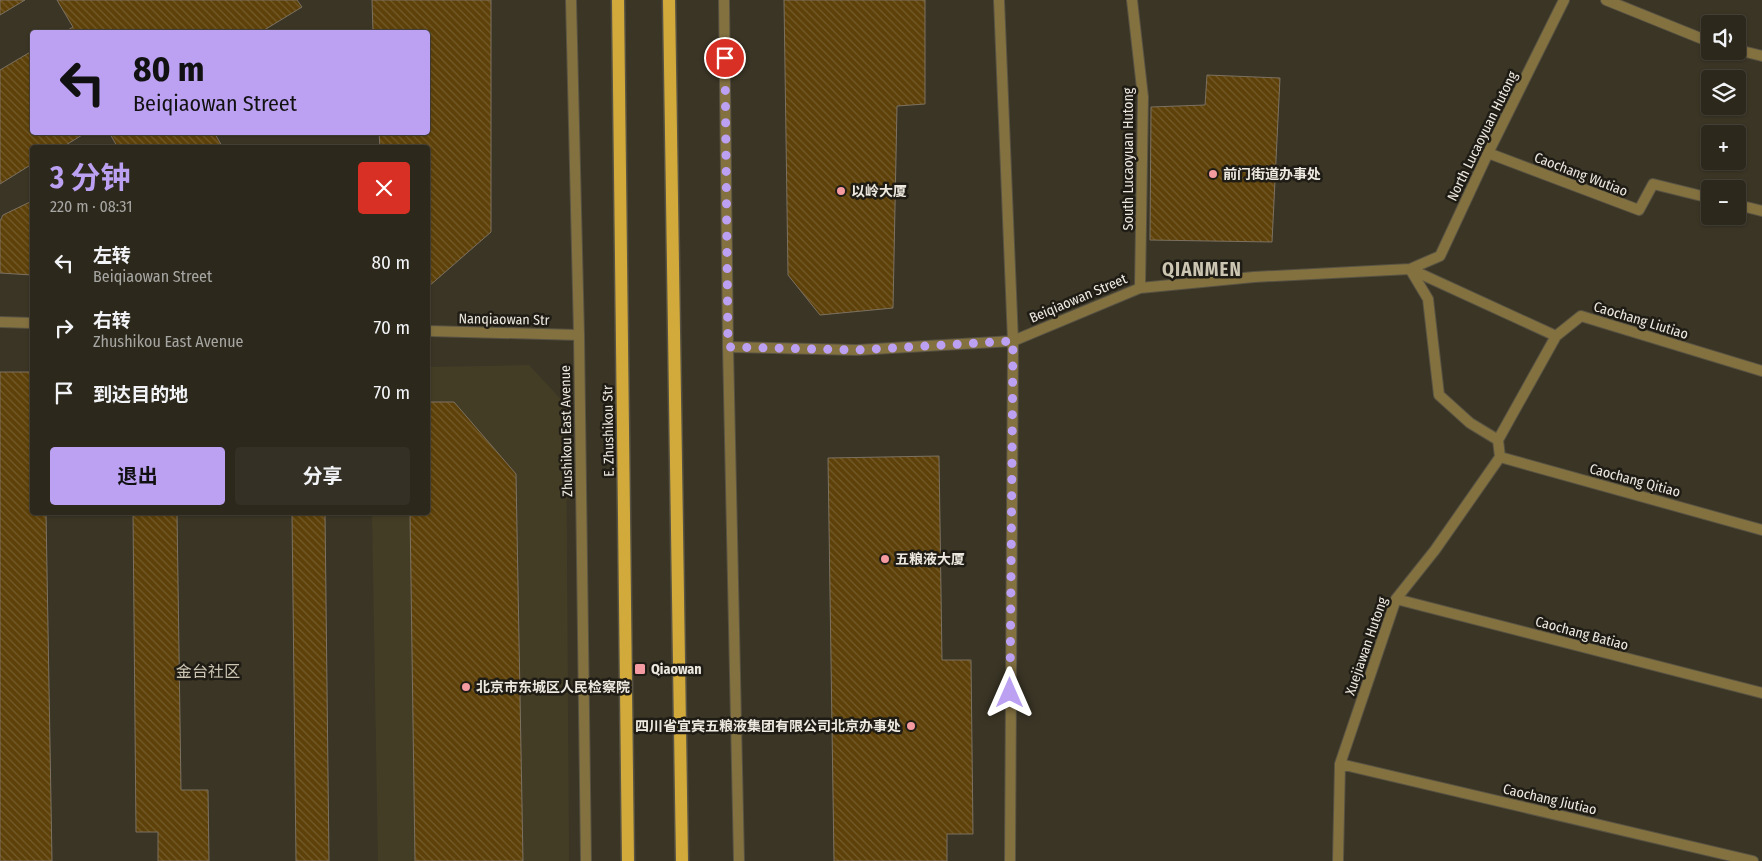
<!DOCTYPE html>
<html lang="zh">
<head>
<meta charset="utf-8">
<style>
	body { margin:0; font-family:"Fira Sans Condensed","Noto Sans SC",sans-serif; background:#343025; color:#f1f3f6; height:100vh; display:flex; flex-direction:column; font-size:19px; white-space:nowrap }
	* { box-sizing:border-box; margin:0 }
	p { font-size:16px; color:#a6a6a3 }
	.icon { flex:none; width:28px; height:28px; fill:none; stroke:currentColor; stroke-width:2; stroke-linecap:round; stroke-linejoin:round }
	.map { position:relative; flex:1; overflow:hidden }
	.sheet { position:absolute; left:30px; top:145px; width:400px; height:370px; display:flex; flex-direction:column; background:#2c281c; border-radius:5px; box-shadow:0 1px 4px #0004,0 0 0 1px #48443b }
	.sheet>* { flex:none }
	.banner { position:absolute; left:30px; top:30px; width:400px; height:105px; border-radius:5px; box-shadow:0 1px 4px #0004,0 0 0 1px #48443b; background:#bca0f2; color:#111; overflow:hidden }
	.tools { position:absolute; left:1701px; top:15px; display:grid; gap:10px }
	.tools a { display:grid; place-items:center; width:45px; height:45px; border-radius:5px; background:#2c281c; box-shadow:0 1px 4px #0004,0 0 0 1px #48443b; font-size:25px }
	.pin { position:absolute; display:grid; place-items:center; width:42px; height:42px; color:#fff; margin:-21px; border:2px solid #fff; border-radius:50%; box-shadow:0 1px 5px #0007 }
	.me { position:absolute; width:55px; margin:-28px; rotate:0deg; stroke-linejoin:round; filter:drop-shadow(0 0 4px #0008) }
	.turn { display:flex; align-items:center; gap:18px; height:105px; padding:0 20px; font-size:22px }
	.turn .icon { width:65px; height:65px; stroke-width:2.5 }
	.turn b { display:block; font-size:35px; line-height:42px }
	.round { display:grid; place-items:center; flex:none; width:52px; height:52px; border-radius:5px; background:#343025 }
	.summary { display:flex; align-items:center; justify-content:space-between; height:85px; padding:0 20px }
	h1 { font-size:30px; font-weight:700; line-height:38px; color:#bca0f2 }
	.primary-button { display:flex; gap:10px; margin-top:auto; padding:10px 20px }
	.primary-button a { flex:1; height:58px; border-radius:5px; background:#bca0f2; color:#111; font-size:20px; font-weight:700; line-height:58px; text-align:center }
	.primary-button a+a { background:#343025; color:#f1f3f6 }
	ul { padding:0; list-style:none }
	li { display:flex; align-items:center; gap:15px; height:65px; padding:0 20px }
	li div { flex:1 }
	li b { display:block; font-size:19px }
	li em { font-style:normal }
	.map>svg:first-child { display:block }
</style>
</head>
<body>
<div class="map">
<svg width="1762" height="861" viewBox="0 0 1762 861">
	<defs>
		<pattern id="building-back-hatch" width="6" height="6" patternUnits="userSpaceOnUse" patternTransform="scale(1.25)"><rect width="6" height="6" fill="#5d4109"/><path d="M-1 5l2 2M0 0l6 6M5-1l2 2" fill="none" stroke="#755c2d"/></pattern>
	</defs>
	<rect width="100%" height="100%" fill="#3a3525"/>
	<path fill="#443d26" d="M 529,365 L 566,405 L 569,861 L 378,861 L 372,513 L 428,512 L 428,367 Z"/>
	<path fill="url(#building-back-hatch)" stroke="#7c7161" d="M 0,0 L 25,0 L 0,15 Z
		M 57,0 L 297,0 L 302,7 L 261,32 L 64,32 L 73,27 Z
		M 372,0 L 491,0 L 491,232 L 428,287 L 428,148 L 380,148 L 379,132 L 428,132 L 428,32 L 373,32 Z
		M 784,0 L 925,0 L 925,104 L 897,106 L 893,308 L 820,315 L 788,275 Z
		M 32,51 L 32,132 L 87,132 L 61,148 L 32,148 L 32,164 L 0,184 L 0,70 Z
		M 1207,75 L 1280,78 L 1272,242 L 1150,240 L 1151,107 L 1205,105 Z
		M 109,132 L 214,132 L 223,148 L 118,148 Z
		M 32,201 L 32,275 L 0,273 L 0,221 L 3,215 Z
		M 0,372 L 32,372 L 32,512 L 46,512 L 52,861 L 0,861 Z
		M 428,402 L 454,402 L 516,474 L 523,861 L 415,861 L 410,512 L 428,512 Z
		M 939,456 L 942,660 L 971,660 L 973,834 L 947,834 L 947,861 L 834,861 L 828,458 Z
		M 133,512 L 177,512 L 181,790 L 208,790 L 209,861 L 158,861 L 158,832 L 136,832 Z
		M 292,512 L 325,512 L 329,861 L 296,861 Z"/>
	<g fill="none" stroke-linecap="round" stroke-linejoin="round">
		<g stroke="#575243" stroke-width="12">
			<path id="service" d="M 1132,0 L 1143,97 L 1140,288
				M 1606,0 L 1710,42
				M 1738,50 L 1762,56
				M 1488,153 L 1639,210 L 1653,184 L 1710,198
				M 1738,205 L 1762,211
				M 1410,269 L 1556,336 L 1581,316 L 1762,371
				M 1410,269 L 1428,299 L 1439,395 L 1470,423 L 1498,440
				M 1013,341 L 1140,288 L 1254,277 L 1410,269 L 1440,256 L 1488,153 L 1564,0
				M 1498,440 L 1556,336
				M 1500,457 L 1762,530
				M 1396,599 L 1762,693
				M 1340,764 L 1753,861
				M 1338,861 L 1340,764 L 1396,599 L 1435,550 L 1500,457 L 1498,440"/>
		</g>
		<g stroke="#575243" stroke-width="12">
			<path id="minor" d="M 999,0 L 1013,341 L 1010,861
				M 0,322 L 32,323
				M 428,331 L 579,335
				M 728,347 L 857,350 L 1013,341"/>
		</g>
		<g stroke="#575243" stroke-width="12">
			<path id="tertiary" d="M 571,0 L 579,335 L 586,861
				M 724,0 L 728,347 L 739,861"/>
		</g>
		<g stroke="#575243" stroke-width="15">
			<path id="primary" d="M 618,0 L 628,861
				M 669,0 L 682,861"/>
		</g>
		<use href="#service" stroke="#837140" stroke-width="10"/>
		<use href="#minor" stroke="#837140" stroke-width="10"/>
		<use href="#tertiary" stroke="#837140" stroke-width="10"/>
		<use href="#primary" stroke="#d1aa3b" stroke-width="12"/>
	</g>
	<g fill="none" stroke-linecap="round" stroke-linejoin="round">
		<path stroke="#bca0f2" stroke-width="9" stroke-dasharray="0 16.2" d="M 725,58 L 728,347 L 857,350 L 1013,341 L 1010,693"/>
	</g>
	<g fill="#f49aa1" stroke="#1f1c15" stroke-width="2">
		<circle cx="1213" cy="174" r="5"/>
		<circle cx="841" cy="191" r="5"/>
		<circle cx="885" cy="559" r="5"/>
		<rect x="634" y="663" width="12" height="12" rx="2.5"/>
		<circle cx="466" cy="687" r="5"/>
		<circle cx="911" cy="726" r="5"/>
	</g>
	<g text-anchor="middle" stroke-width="5" stroke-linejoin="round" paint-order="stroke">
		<g font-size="14" fill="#ede9e0" stroke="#1f1c15">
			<text transform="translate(1482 136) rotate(-64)" y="5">North Lucaoyuan Hutong</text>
			<text transform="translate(1128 159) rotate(-90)" y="5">South Lucaoyuan Hutong</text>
			<text transform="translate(1581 174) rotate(21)" y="5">Caochang Wutiao</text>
			<text transform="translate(1078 298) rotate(-23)" y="5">Beiqiaowan Street</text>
			<text transform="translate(504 319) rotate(1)" y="5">Nanqiaowan Str</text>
			<text transform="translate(1641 320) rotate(17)" y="5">Caochang Liutiao</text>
			<text transform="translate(566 431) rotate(-91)" y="5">Zhushikou East Avenue</text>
			<text transform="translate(608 431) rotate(-91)" y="5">E. Zhushikou Str</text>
			<text transform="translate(1635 480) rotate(15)" y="5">Caochang Qitiao</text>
			<text transform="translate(1582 633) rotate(15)" y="5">Caochang Batiao</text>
			<text transform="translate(1366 646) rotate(-71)" y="5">Xuejiawan Hutong</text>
			<text transform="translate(1550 799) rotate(13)" y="5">Caochang Jiutiao</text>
		</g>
		<g font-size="14" font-weight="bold" fill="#ede9e0" stroke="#1f1c15" text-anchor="start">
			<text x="1223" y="179">前门街道办事处</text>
			<text x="851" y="196">以岭大厦</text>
			<text x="895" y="564">五粮液大厦</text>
			<text x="651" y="674">Qiaowan</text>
			<text x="476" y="692">北京市东城区人民检察院</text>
			<text x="901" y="731" text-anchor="end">四川省宜宾五粮液集团有限公司北京办事处</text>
		</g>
		<g font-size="16" fill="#cbc5b2" stroke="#1f1c15">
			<text x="208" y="677">金台社区</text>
		</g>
		<g font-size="19" font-weight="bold" letter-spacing="1" fill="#cbc5b2" stroke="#1f1c15">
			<text x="1202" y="276">QIANMEN</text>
		</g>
	</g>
</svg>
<div class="tools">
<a><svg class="icon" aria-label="sound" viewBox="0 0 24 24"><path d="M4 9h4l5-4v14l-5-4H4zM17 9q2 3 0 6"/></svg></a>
<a><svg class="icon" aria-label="layers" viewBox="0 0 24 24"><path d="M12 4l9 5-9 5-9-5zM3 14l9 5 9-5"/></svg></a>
<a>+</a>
<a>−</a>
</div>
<div class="pin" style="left:725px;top:58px;background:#d93025"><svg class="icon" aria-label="arrive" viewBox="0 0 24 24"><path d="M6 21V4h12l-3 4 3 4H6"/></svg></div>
<svg class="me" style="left:1010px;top:693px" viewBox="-20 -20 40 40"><path d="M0-17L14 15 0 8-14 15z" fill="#bca0f2" stroke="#fff" stroke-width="4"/></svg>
<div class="banner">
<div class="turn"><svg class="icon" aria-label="left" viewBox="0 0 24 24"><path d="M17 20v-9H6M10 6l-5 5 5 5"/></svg><div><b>80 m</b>Beiqiaowan Street</div></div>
</div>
<section class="sheet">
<div class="summary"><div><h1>3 分钟</h1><p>220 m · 08:31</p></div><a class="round" style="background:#d93025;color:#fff"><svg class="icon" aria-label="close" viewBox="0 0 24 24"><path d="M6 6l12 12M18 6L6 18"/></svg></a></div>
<ul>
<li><svg class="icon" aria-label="left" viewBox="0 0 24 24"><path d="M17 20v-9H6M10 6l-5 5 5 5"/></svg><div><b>左转</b><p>Beiqiaowan Street</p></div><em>80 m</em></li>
<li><svg class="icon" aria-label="right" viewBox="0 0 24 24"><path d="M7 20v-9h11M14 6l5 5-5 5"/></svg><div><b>右转</b><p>Zhushikou East Avenue</p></div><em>70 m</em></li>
<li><svg class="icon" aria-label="arrive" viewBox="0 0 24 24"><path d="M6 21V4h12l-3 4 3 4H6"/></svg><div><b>到达目的地</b></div><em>70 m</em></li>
</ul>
<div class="primary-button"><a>退出</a><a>分享</a></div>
</section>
</div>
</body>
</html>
